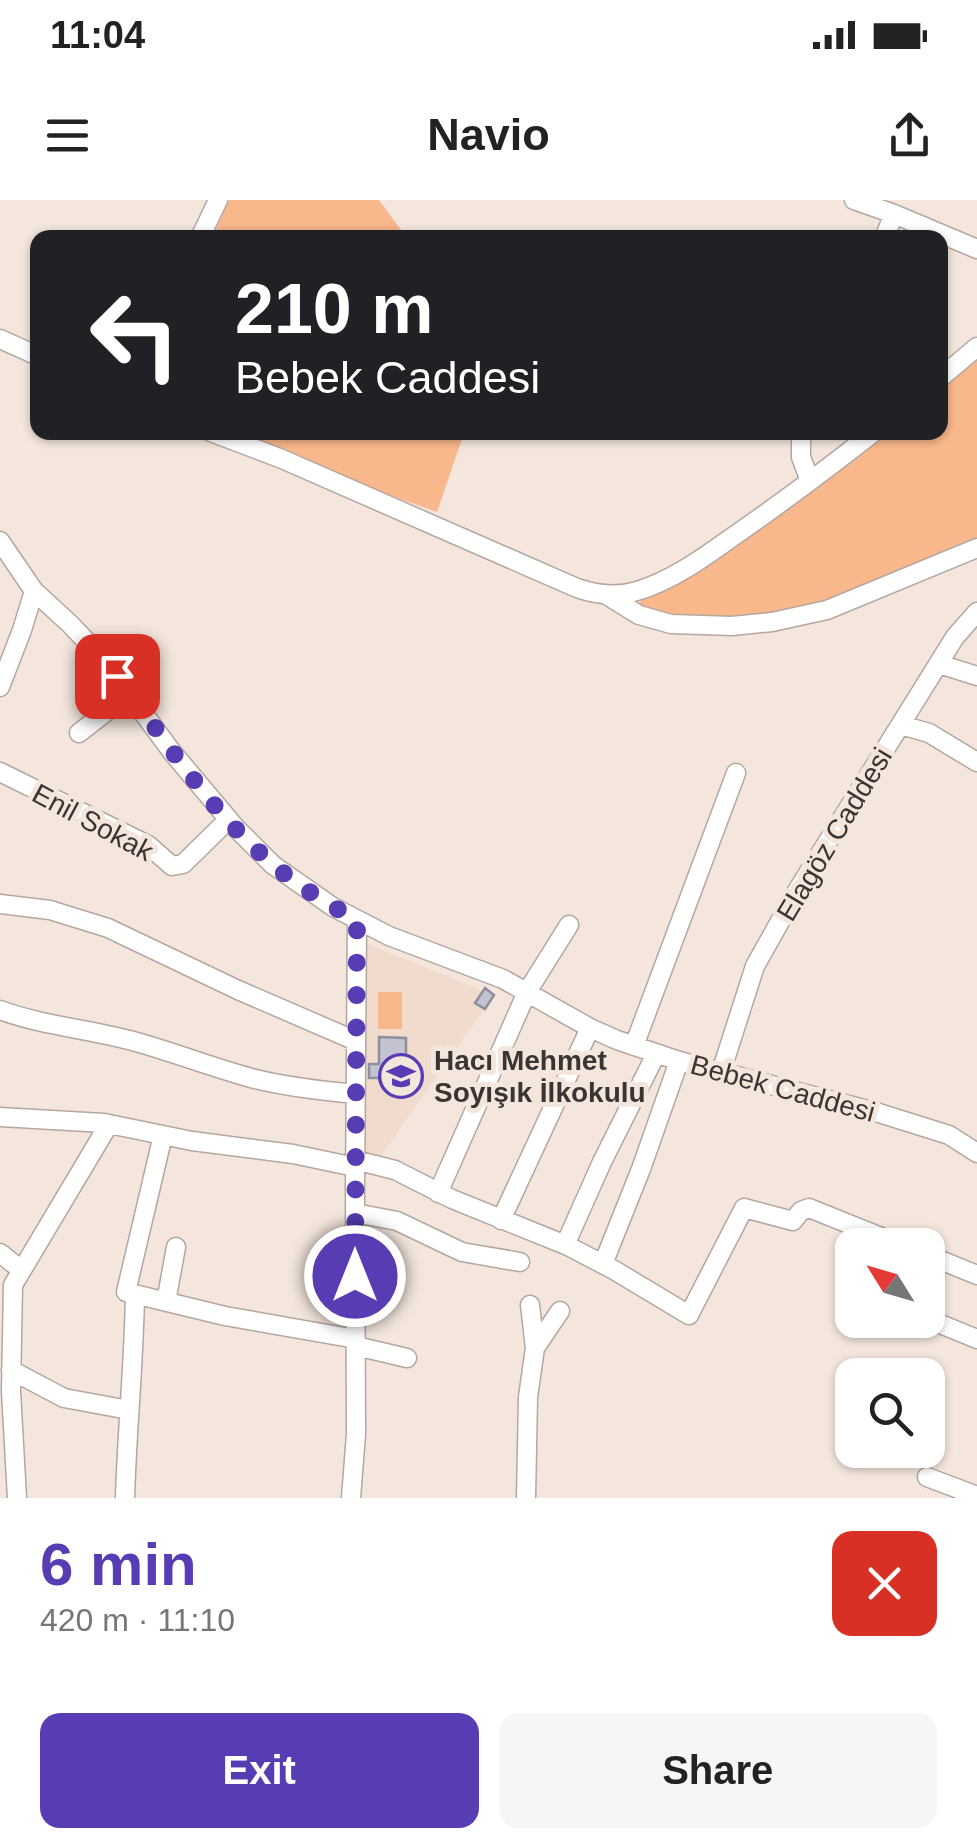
<!DOCTYPE html>
<html lang="en">
<head>
<meta charset="utf-8">
<style>
	body { margin:0; font-family:Helvetica,sans-serif; background:#f6f6f6; color:#222; height:100vh; display:flex; flex-direction:column; font-size:38px; white-space:nowrap }
	* { box-sizing:border-box; margin:0 }
	p { font-size:32px; color:#767676 }
	.icon { flex:none; width:55px; height:55px; fill:none; stroke:currentColor; stroke-width:2; stroke-linecap:round; stroke-linejoin:round }
	.map { position:relative; height:1298px; overflow:hidden }
	.side { display:flex; flex-direction:column; background:#fff; flex:1 }
	.side>* { flex:none }
	.hud { position:absolute; left:30px; top:30px; width:918px; height:210px; border-radius:20px; box-shadow:0 2px 8px #0004; background:#202124; color:#fff; overflow:hidden }
	.needle { width:65px; rotate:307deg }
	.tools { position:absolute; left:835px; top:1028px; display:grid; gap:20px }
	.tools a { display:grid; place-items:center; width:110px; height:110px; border-radius:20px; background:#fff; box-shadow:0 2px 8px #0004; font-size:50px }
	.pin { position:absolute; display:grid; place-items:center; width:85px; height:85px; color:#fff; margin:-42px; border-radius:20px; box-shadow:0 5px 15px #0006 }
	.me { position:absolute; width:110px; margin:-55px; rotate:0deg; stroke-linejoin:round; filter:drop-shadow(0 0 8px #0008) }
	.turn { display:flex; align-items:center; gap:35px; height:210px; padding:0 40px; font-size:45px }
	.turn .icon { width:130px; height:130px; stroke-width:2.5 }
	.turn b { display:block; font-size:70px; line-height:85px }
	.round { display:grid; place-items:center; flex:none; width:105px; height:105px; border-radius:20px; background:#f6f6f6 }
	.overview { display:flex; align-items:center; justify-content:space-between; height:170px; padding:0 40px }
	h1 { font-size:60px; font-weight:600; line-height:75px; color:#573cb4 }
	.button { display:flex; gap:20px; margin-top:auto; padding:20px 40px }
	.button a { flex:1; height:115px; border-radius:20px; background:#573cb4; color:#fff; font-size:40px; font-weight:600; line-height:115px; text-align:center }
	.button a+a { background:#f6f6f6; color:#222 }
	.status { display:flex; justify-content:space-between; align-items:center; height:70px; padding:0 50px; background:#fff; direction:ltr }
	.status svg { height:28px; fill:currentColor }
	header { display:flex; justify-content:space-between; align-items:center; height:130px; padding:0 40px; background:#fff; font-size:45px; font-weight:600 }
	.map>svg:first-child { display:block }
</style>
</head>
<body>
<div class="status"><b>11:04</b><svg viewBox="0 0 49 12"><path d="M0 12V9h3v3zM5 12V6h3v6zM10 12V3h3v9zM15 12V0h3v12zM26 1h20v11H26zM47 4h2v5h-2z"/></svg></div>
<header><svg class="icon" aria-label="menu" viewBox="0 0 24 24"><path d="M4 6h16M4 12h16M4 18h16"/></svg>Navio<svg class="icon" aria-label="share" viewBox="0 0 24 24"><path d="M12 15V3M7 8l5-5 5 5M5 13v7h14v-7"/></svg></header>
<div class="map">
<svg width="977" height="1298" viewBox="0 0 977 1298">
	<rect width="100%" height="100%" fill="#f4e6dd"/>
	<path fill="#f0dbcd" d="M 365,743 L 494,795 L 378,960 L 364,958 Z"/>
	<path fill="#f9b78c" d="M 229,0 L 379,0 L 406,37 L 213,37 Z
		M 977,141 L 977,343 L 814,409 L 704,422 L 643,411 L 640,402 L 643,397 L 862,233 L 940,232 L 940,170 Z
		M 247,233 L 464,233 L 437,312 C 372,289 308,265 247,233 Z
		M 378,792 L 402,792 L 402,829 L 378,829 Z"/>
	<path fill="#c2c2d0" stroke="#8f8f9c" stroke-width="2.5" d="M 485,788 L 494,795 L 485,809 L 475,803 Z
		M 379,837 L 406,838 L 406,878 L 369,878 L 369,864 L 379,864 Z"/>
	<g fill="none" stroke-linecap="round" stroke-linejoin="round">
		<g stroke="#b5a79f" stroke-width="21">
			<path id="minor" d="M 854,0 L 894,14 L 977,49
				M 200,38 L 218,0
				M 884,38 L 894,14
				M 0,139 L 38,156
				M 940,178 L 977,147
				M 211,232 L 282,259 L 577,388 C 597,395 617,397 637,391 C 671,381 703,358 731,338 C 780,304 827,269 874,232
				M 801,232 L 801,257 L 810,281
				M 0,341 L 34,391 L 70,424 L 104,460 L 172,552 L 235,627 L 273,665 L 333,707 L 389,736 L 503,779 L 590,828 L 617,840 L 679,861 L 879,913 L 949,935 L 977,953
				M 605,394 L 639,415 L 671,424 L 732,426 L 772,422 L 827,410 L 977,348
				M 939,464 L 977,476
				M 0,487 L 22,430 L 34,391
				M 901,525 L 929,533 L 977,562
				M 79,533 L 130,493
				M 0,572 L 148,645 L 172,666 L 183,664 L 228,620
				M 0,704 L 50,710 L 108,728 L 238,790 L 356,841
				M 0,810 C 41,825 86,829 129,840 C 171,851 213,868 255,879 C 288,887 322,891 356,894
				M 634,846 L 736,573
				M 721,872 L 755,766 L 797,691 L 955,437 L 977,412
				M 0,917 L 104,923 L 192,941 L 293,954 L 355,967
				M 163,935 L 126,1092 L 225,1116 L 356,1139
				M 355,960 L 395,970 L 452,999 L 568,1046 L 614,1070 L 689,1115 L 744,1008 L 793,1021 L 801,1011 L 809,1008 L 901,1045
				M 438,993 L 527,792 L 569,725
				M 355,1013 L 397,1021 L 462,1052 L 520,1062
				M 501,1020 L 590,828
				M 565,1045 L 602,962 L 656,854
				M 0,1053 L 20,1069
				M 928,1055 L 977,1075
				M 603,1064 L 641,969 L 679,861
				M 166,1102 L 176,1047
				M 928,1119 L 977,1139
				M 356,1146 L 407,1158
				M 535,1148 L 560,1111
				M 11,1170 L 64,1198 L 129,1210
				M 927,1277 L 977,1296
				M 17,1298 L 11,1191 L 13,1085 L 109,924
				M 125,1298 C 127,1230 134,1162 135,1094
				M 351,1298 L 356,1234 L 355,992 L 357,720
				M 526,1298 L 528,1197 L 535,1148 L 530,1105"/>
		</g>
		<use href="#minor" stroke="#fff" stroke-width="18"/>
	</g>
	<g fill="none" stroke-linecap="round" stroke-linejoin="round">
		<path stroke="#573cb4" stroke-width="18" stroke-dasharray="0 32.4" d="M 117,476 C 167,541 210,612 274,665 C 299,687 328,704 357,720 L 355,1076"/>
	</g>
	<defs>
		<g id="school-ring" transform="scale(2.25)"><circle r="9.5" fill="#f4e6dd" stroke="#573cb4" stroke-width="1.5"/><path d="M0-5L7-2L0 1L-7-2ZM-4 1L0 2.5L4 1V4Q0 6-4 4Z" fill="#573cb4"/></g>
	</defs>
	<g fill-rule="evenodd">
		<use href="#school-ring" x="401" y="876"/>
	</g>
	<g text-anchor="middle" stroke-width="10" stroke-linejoin="round" paint-order="stroke">
		<g font-size="28" fill="#3b3532" stroke="#f4e6dd">
			<text transform="translate(93 622) rotate(28)" y="10">Enil Sokak</text>
			<text transform="translate(834 634) rotate(-59)" y="10">Elagöz Caddesi</text>
			<text transform="translate(783 888) rotate(15)" y="10">Bebek Caddesi</text>
		</g>
		<g font-size="28" font-weight="bold" fill="#3b3532" stroke="#f4e6dd" text-anchor="start">
			<text x="434" y="870">Hacı Mehmet<tspan x="434" dy="32">Soyışık İlkokulu</tspan></text>
		</g>
	</g>
</svg>
<div class="tools">
<a><svg class="needle" viewBox="-14 -14 28 28"><path d="M0-13l5 13h-10z" fill="#e53935"/><path d="M0 13l5-13h-10z" fill="#767676"/></svg></a>
<a><svg class="icon" aria-label="search" viewBox="0 0 24 24"><circle cx="10" cy="10" r="6"/><path d="M15 15l6 6"/></svg></a>
</div>
<div class="pin" style="left:117px;top:476px;background:#d93025"><svg class="icon" aria-label="arrive" viewBox="0 0 24 24"><path d="M6 21V4h12l-3 4 3 4H6"/></svg></div>
<svg class="me" style="left:355px;top:1076px" viewBox="-20 -20 40 40"><circle r="17" fill="#573cb4" stroke="#fff" stroke-width="3"/><path d="M0-11L8 9 0 5-8 9z" fill="#fff"/></svg>
<div class="hud">
<div class="turn"><svg class="icon" aria-label="left" viewBox="0 0 24 24"><path d="M17 20v-9H6M10 6l-5 5 5 5"/></svg><div><b>210 m</b>Bebek Caddesi</div></div>
</div>
</div>
<section class="side">
<div class="overview"><div><h1>6 min</h1><p>420 m · 11:10</p></div><a class="round" style="background:#d93025;color:#fff"><svg class="icon" aria-label="close" viewBox="0 0 24 24"><path d="M6 6l12 12M18 6L6 18"/></svg></a></div>
<div class="button"><a>Exit</a><a>Share</a></div>
</section>
</body>
</html>
